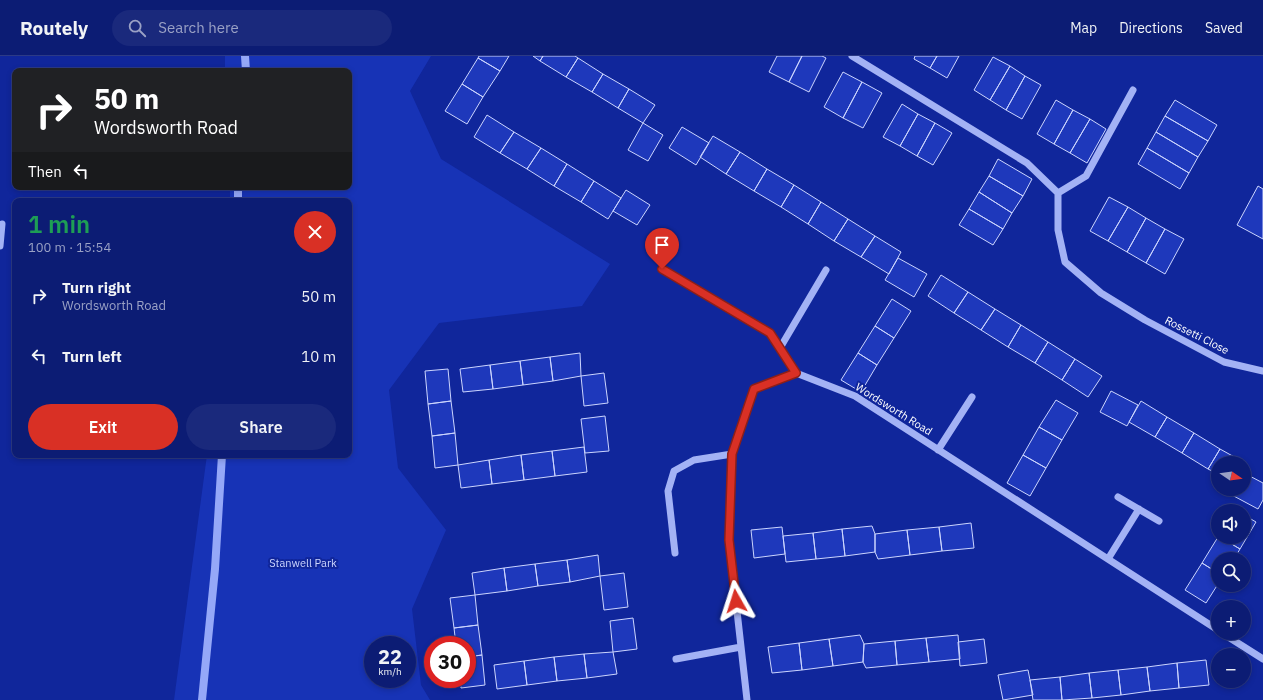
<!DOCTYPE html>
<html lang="en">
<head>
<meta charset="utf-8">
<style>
	body { margin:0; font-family:"IBM Plex Sans",sans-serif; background:#1a297c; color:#f1f3f6; height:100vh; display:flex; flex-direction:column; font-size:15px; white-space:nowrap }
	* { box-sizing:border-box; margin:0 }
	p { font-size:13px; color:#9aa1c5 }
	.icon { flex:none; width:22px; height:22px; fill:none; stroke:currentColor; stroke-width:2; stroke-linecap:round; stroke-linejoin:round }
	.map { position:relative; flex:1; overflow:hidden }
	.side { position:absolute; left:12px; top:142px; width:340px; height:260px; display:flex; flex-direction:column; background:#0c1c74; border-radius:8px; box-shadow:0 2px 6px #0003,0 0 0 1px #2c3a86 }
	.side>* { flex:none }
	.top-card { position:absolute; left:12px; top:12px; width:340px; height:122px; border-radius:8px; box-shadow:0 2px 6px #0003,0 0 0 1px #2c3a86; background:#202124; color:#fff; overflow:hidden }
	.needle { width:26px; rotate:103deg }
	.tools { position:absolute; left:1211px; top:400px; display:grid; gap:8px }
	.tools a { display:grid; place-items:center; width:40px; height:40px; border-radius:50%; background:#0c1c74; box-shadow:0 2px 6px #0003,0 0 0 1px #2c3a86; font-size:20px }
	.speed { position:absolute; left:364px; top:580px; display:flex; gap:8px; font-size:20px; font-weight:700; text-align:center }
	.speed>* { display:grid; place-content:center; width:52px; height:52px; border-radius:50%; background:#0c1c74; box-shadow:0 2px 6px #0003,0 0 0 1px #2c3a86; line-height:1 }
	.speed small { font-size:10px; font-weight:400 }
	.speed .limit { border:6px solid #d22; background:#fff; color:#111 }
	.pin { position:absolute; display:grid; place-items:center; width:34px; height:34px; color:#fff; margin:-41px -17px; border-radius:50% 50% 50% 0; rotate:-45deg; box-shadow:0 0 4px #0007 }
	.pin .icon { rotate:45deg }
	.me { position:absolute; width:44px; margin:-22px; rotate:354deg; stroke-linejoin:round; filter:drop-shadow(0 0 3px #0008) }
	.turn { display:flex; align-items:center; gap:14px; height:84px; padding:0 16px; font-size:18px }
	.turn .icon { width:52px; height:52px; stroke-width:2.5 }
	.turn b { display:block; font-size:28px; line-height:34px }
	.then { display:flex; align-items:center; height:38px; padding:0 16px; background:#0003; gap:8px; font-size:15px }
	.round { display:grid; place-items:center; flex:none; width:42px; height:42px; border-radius:21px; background:#1a297c }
	.overview { display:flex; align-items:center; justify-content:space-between; height:68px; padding:0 16px }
	h1 { font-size:24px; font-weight:600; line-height:30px; color:#1e9e55 }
	.cta { display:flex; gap:8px; margin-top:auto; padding:8px 16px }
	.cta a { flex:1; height:46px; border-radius:24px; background:#d93025; color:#fff; font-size:16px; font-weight:600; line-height:46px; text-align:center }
	.cta a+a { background:#1a297c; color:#f1f3f6 }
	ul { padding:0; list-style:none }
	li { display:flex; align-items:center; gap:12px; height:60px; padding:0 16px }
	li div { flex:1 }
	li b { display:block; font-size:15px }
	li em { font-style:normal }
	header { display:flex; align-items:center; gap:24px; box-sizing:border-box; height:56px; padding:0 20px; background:#0c1c74; border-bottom:1px solid #2c3a86 }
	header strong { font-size:19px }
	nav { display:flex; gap:22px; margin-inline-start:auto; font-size:14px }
	.search { width:280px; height:36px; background:#1a297c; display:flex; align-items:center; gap:10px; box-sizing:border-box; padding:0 14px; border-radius:22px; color:#9aa1c5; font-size:15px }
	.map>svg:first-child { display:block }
</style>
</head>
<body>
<header>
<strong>Routely</strong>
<div class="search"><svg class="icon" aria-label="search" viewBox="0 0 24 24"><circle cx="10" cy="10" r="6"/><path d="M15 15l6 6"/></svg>Search here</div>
<nav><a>Map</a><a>Directions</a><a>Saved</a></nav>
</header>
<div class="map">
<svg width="1263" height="644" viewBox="0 0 1263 644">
	<rect width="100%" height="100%" fill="#10269b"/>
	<path fill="#1733b6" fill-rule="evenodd" d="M 225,0 L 431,0 L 410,35 L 441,103 L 610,208 L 582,250 L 439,267 L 389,334 L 398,412 L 446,474 L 412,553 L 421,629 L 430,644 L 174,644 L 207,399 L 349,399 L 349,145 L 230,145 L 230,131 L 349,131 L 349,15 L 225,15 ZM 373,589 L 407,589 L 407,623 L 373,623 Z"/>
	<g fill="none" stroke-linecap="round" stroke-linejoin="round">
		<path stroke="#95a8f8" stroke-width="8" d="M 245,0 L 246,15
			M 238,145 L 238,131
			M 202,644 L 215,513 L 222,399"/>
	</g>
	<path fill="#1e38bb" stroke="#ccd5fe" d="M 479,0 L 509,0 L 500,15 L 478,2 Z
		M 533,0 L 543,0 L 540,5 Z
		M 543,0 L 575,0 L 578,2 L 566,21 L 540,5 Z
		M 777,0 L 802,0 L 789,26 L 769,16 Z
		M 802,0 L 822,0 L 826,2 L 809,36 L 789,26 Z
		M 915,0 L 937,0 L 930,12 L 914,3 Z
		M 937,0 L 959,0 L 947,22 L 930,12 Z
		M 993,1 L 1010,10 L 990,44 L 974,34 Z
		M 478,2 L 500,15 L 483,41 L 462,28 Z
		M 578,2 L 603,18 L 592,36 L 566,21 Z
		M 1010,10 L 1025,20 L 1006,54 L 990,44 Z
		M 843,16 L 862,26 L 843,62 L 824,51 Z
		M 603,18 L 629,33 L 618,52 L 592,36 Z
		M 1025,20 L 1041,29 L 1022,63 L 1006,54 Z
		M 862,26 L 882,37 L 863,72 L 843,62 Z
		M 462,28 L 483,41 L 467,68 L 445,55 Z
		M 629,33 L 655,49 L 643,67 L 618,52 Z
		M 1056,44 L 1073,54 L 1054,88 L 1037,78 Z
		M 1175,44 L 1217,69 L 1208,85 L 1165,60 Z
		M 902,48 L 918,58 L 900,90 L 883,81 Z
		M 1073,54 L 1090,63 L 1070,97 L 1054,88 Z
		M 918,58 L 935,67 L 917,100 L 900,90 Z
		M 487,59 L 514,76 L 500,97 L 474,81 Z
		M 1165,60 L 1208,85 L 1198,101 L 1156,76 Z
		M 1090,63 L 1106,73 L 1087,107 L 1070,97 Z
		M 643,67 L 663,79 L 648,105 L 628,94 Z
		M 935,67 L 952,77 L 933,109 L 917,100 Z
		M 682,71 L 709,87 L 696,109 L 669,92 Z
		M 514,76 L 541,92 L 527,113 L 500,97 Z
		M 1156,76 L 1198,101 L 1189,117 L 1147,92 Z
		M 713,80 L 740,96 L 726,118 L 700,101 Z
		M 541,92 L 567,108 L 554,130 L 527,113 Z
		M 1147,92 L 1189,117 L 1180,133 L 1138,108 Z
		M 740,96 L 767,113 L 754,135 L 726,118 Z
		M 998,103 L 1032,123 L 1023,140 L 989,120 Z
		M 567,108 L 594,125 L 581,146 L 554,130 Z
		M 767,113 L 794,129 L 781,151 L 754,135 Z
		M 989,120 L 1023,140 L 1012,157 L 979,136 Z
		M 594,125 L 621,142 L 608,163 L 581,146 Z
		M 794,129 L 821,146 L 808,168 L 781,151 Z
		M 1258,130 L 1263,133 L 1263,183 L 1237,169 Z
		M 626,134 L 650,149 L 637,169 L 613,155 Z
		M 979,136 L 1012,157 L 1003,173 L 969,153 Z
		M 1109,141 L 1128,151 L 1108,185 L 1090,175 Z
		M 821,146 L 848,163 L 834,185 L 808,168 Z
		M 1128,151 L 1146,162 L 1127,196 L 1108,185 Z
		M 969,153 L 1003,173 L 993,189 L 959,169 Z
		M 1146,162 L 1165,173 L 1146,207 L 1127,196 Z
		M 848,163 L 875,180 L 861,201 L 834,185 Z
		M 1165,173 L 1184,183 L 1165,218 L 1146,207 Z
		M 875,180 L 901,196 L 889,218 L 861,201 Z
		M 898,202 L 927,218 L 914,241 L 885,224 Z
		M 941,219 L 968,236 L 954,257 L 928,240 Z
		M 968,236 L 995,253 L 981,274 L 954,257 Z
		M 892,243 L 911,255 L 894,282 L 875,270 Z
		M 995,253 L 1021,269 L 1008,291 L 981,274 Z
		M 1021,269 L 1048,286 L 1035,307 L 1008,291 Z
		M 875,270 L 894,282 L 877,309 L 858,297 Z
		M 1048,286 L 1075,303 L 1062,324 L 1035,307 Z
		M 580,297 L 581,320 L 553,325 L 550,301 Z
		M 858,297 L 877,309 L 861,336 L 841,324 Z
		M 550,301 L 553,325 L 523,329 L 520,305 Z
		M 1075,303 L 1102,320 L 1088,341 L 1062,324 Z
		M 520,305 L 523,329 L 493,333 L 490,309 Z
		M 490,309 L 493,333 L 463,336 L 460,313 Z
		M 448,313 L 451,345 L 428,348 L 425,315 Z
		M 604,317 L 608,347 L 584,350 L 581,320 Z
		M 1111,335 L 1138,349 L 1127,370 L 1100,356 Z
		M 1056,344 L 1078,357 L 1062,384 L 1039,371 Z
		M 451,345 L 455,377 L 432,380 L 428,348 Z
		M 1141,345 L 1167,361 L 1155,381 L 1129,366 Z
		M 605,360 L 609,395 L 585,397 L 581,363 Z
		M 1167,361 L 1194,377 L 1182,397 L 1155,381 Z
		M 1039,371 L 1062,384 L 1046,412 L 1023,399 Z
		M 455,377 L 458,409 L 435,412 L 432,380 Z
		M 1194,377 L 1220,393 L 1208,413 L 1182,397 Z
		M 584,391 L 587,416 L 555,420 L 552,395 Z
		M 1220,393 L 1247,408 L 1244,412 L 1244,407 L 1218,407 L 1218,418 L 1208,413 Z
		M 552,395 L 555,420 L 524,424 L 521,399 Z
		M 521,399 L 524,424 L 492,428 L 489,404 Z
		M 1023,399 L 1046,412 L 1030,440 L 1007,427 Z
		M 489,404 L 492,428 L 461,432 L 458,409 Z
		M 1244,417 L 1263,427 L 1263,444 L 1258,453 L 1230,438 L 1233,433 L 1244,433 Z
		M 1244,459 L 1256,466 L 1240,493 L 1220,481 L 1244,481 Z
		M 971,467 L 974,492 L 942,495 L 939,471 Z
		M 872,470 L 875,478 L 875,496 L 845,500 L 842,473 Z
		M 782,471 L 785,498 L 754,502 L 751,474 Z
		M 939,471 L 942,495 L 910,499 L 907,474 Z
		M 842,473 L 845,500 L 816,503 L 813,477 Z
		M 907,474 L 910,499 L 878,503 L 875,496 L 875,478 Z
		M 813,477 L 816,503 L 786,506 L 783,480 Z
		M 1218,481 L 1220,481 L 1240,493 L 1234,503 L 1218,503 L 1218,517 L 1202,507 Z
		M 598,499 L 600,520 L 570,526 L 567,504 Z
		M 567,504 L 570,526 L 538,530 L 535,508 Z
		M 1202,507 L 1218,517 L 1218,528 L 1206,547 L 1185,534 Z
		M 535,508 L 538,530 L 507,535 L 504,512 Z
		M 504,512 L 507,535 L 475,539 L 472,517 Z
		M 624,517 L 628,551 L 604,554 L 600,520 Z
		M 475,539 L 478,569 L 454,572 L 450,542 Z
		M 633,562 L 637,593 L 613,596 L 610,565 Z
		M 478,569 L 482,599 L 467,601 L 467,589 L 456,589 L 454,572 Z
		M 860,579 L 864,588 L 863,606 L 833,610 L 829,583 Z
		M 958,579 L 960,603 L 929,606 L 926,582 Z
		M 926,582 L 929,606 L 897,609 L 895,585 Z
		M 829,583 L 833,610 L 802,614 L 799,587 Z
		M 984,583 L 987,607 L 960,610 L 958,586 Z
		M 895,585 L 897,609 L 866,612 L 863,606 L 864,588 Z
		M 799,587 L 802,614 L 772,617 L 768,591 Z
		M 613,596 L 617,618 L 587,622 L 584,598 Z
		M 584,598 L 587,622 L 557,625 L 554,601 Z
		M 482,599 L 485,629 L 461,632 L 460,623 L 467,623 L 467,601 Z
		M 554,601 L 557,625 L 527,629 L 524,605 Z
		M 1206,604 L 1209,629 L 1179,632 L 1177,607 Z
		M 524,605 L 527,629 L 497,633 L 494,609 Z
		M 1177,607 L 1179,632 L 1150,635 L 1147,611 Z
		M 1147,611 L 1150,635 L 1121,639 L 1118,614 Z
		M 1028,614 L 1033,639 L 1003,644 L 998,619 Z
		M 1118,614 L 1121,639 L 1092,642 L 1089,617 Z
		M 1089,617 L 1092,642 L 1062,644 L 1060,621 Z
		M 1060,621 L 1062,644 L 1033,644 L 1030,624 Z"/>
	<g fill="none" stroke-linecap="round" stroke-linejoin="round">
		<path stroke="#a3b2f5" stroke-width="7" d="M 852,0 L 1027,107 L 1058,137 L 1058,174 L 1065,206 L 1101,237 L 1145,264 L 1224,306 L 1263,315
			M 1058,137 L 1086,120 L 1133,34
			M 0,190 L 2,168
			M 662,213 L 770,277 L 796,317
			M 780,292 L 826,214
			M 938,394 L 972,341
			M 1118,441 L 1159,465
			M 675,497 L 668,435 L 674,415 L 694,404 L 732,398
			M 1108,503 L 1139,453
			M 1222,577 L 1263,603
			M 676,603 L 741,591
			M 747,644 L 729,484 L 732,398 L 754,333 L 796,317 L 855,340 L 1218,574"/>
	</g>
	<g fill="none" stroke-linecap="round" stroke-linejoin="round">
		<g stroke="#8d1f18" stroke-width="10">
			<path id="route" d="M 662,213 L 770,277 L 796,317 L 754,333 L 732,398 L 729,484 L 736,545"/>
		</g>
		<use href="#route" stroke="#d93025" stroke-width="7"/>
	</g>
	<g text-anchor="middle" stroke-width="4" stroke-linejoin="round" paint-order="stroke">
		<g font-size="11" fill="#fff" stroke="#10269b">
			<text transform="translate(1197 279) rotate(27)" y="4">Rossetti Close</text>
			<text transform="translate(894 353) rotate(32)" y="4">Wordsworth Road</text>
		</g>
		<g font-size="11" fill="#ccd5fe" stroke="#10269b">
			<text x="303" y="511">Stanwell Park</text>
		</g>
	</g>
</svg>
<div class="tools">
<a><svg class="needle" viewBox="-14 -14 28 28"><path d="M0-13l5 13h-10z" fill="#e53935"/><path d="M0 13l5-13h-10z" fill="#9aa1c5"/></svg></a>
<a><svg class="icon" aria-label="sound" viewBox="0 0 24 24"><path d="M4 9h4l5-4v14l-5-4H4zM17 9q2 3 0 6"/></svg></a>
<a><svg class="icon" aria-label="search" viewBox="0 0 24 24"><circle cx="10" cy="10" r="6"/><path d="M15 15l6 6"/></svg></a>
<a>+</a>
<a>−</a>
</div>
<div class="speed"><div>22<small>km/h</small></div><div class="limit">30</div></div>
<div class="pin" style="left:662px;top:213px;background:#d93025"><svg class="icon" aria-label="arrive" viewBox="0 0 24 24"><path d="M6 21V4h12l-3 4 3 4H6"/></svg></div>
<svg class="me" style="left:736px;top:545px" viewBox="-20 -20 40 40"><path d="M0-17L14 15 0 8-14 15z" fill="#d93025" stroke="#fff" stroke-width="4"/></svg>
<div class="top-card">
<div class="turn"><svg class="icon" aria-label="right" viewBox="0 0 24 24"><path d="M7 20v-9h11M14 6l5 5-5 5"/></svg><div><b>50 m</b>Wordsworth Road</div></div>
<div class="then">Then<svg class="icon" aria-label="left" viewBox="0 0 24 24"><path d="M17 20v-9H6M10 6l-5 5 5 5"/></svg></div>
</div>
<section class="side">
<div class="overview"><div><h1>1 min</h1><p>100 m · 15:54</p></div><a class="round" style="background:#d93025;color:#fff"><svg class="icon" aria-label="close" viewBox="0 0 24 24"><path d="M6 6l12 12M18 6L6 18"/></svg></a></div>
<ul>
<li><svg class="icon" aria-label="right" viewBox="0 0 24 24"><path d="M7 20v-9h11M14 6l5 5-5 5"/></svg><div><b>Turn right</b><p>Wordsworth Road</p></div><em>50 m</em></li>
<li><svg class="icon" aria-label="left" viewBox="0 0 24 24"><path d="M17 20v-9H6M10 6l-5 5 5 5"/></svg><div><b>Turn left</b></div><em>10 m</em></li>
</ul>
<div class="cta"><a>Exit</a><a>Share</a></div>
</section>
</div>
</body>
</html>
